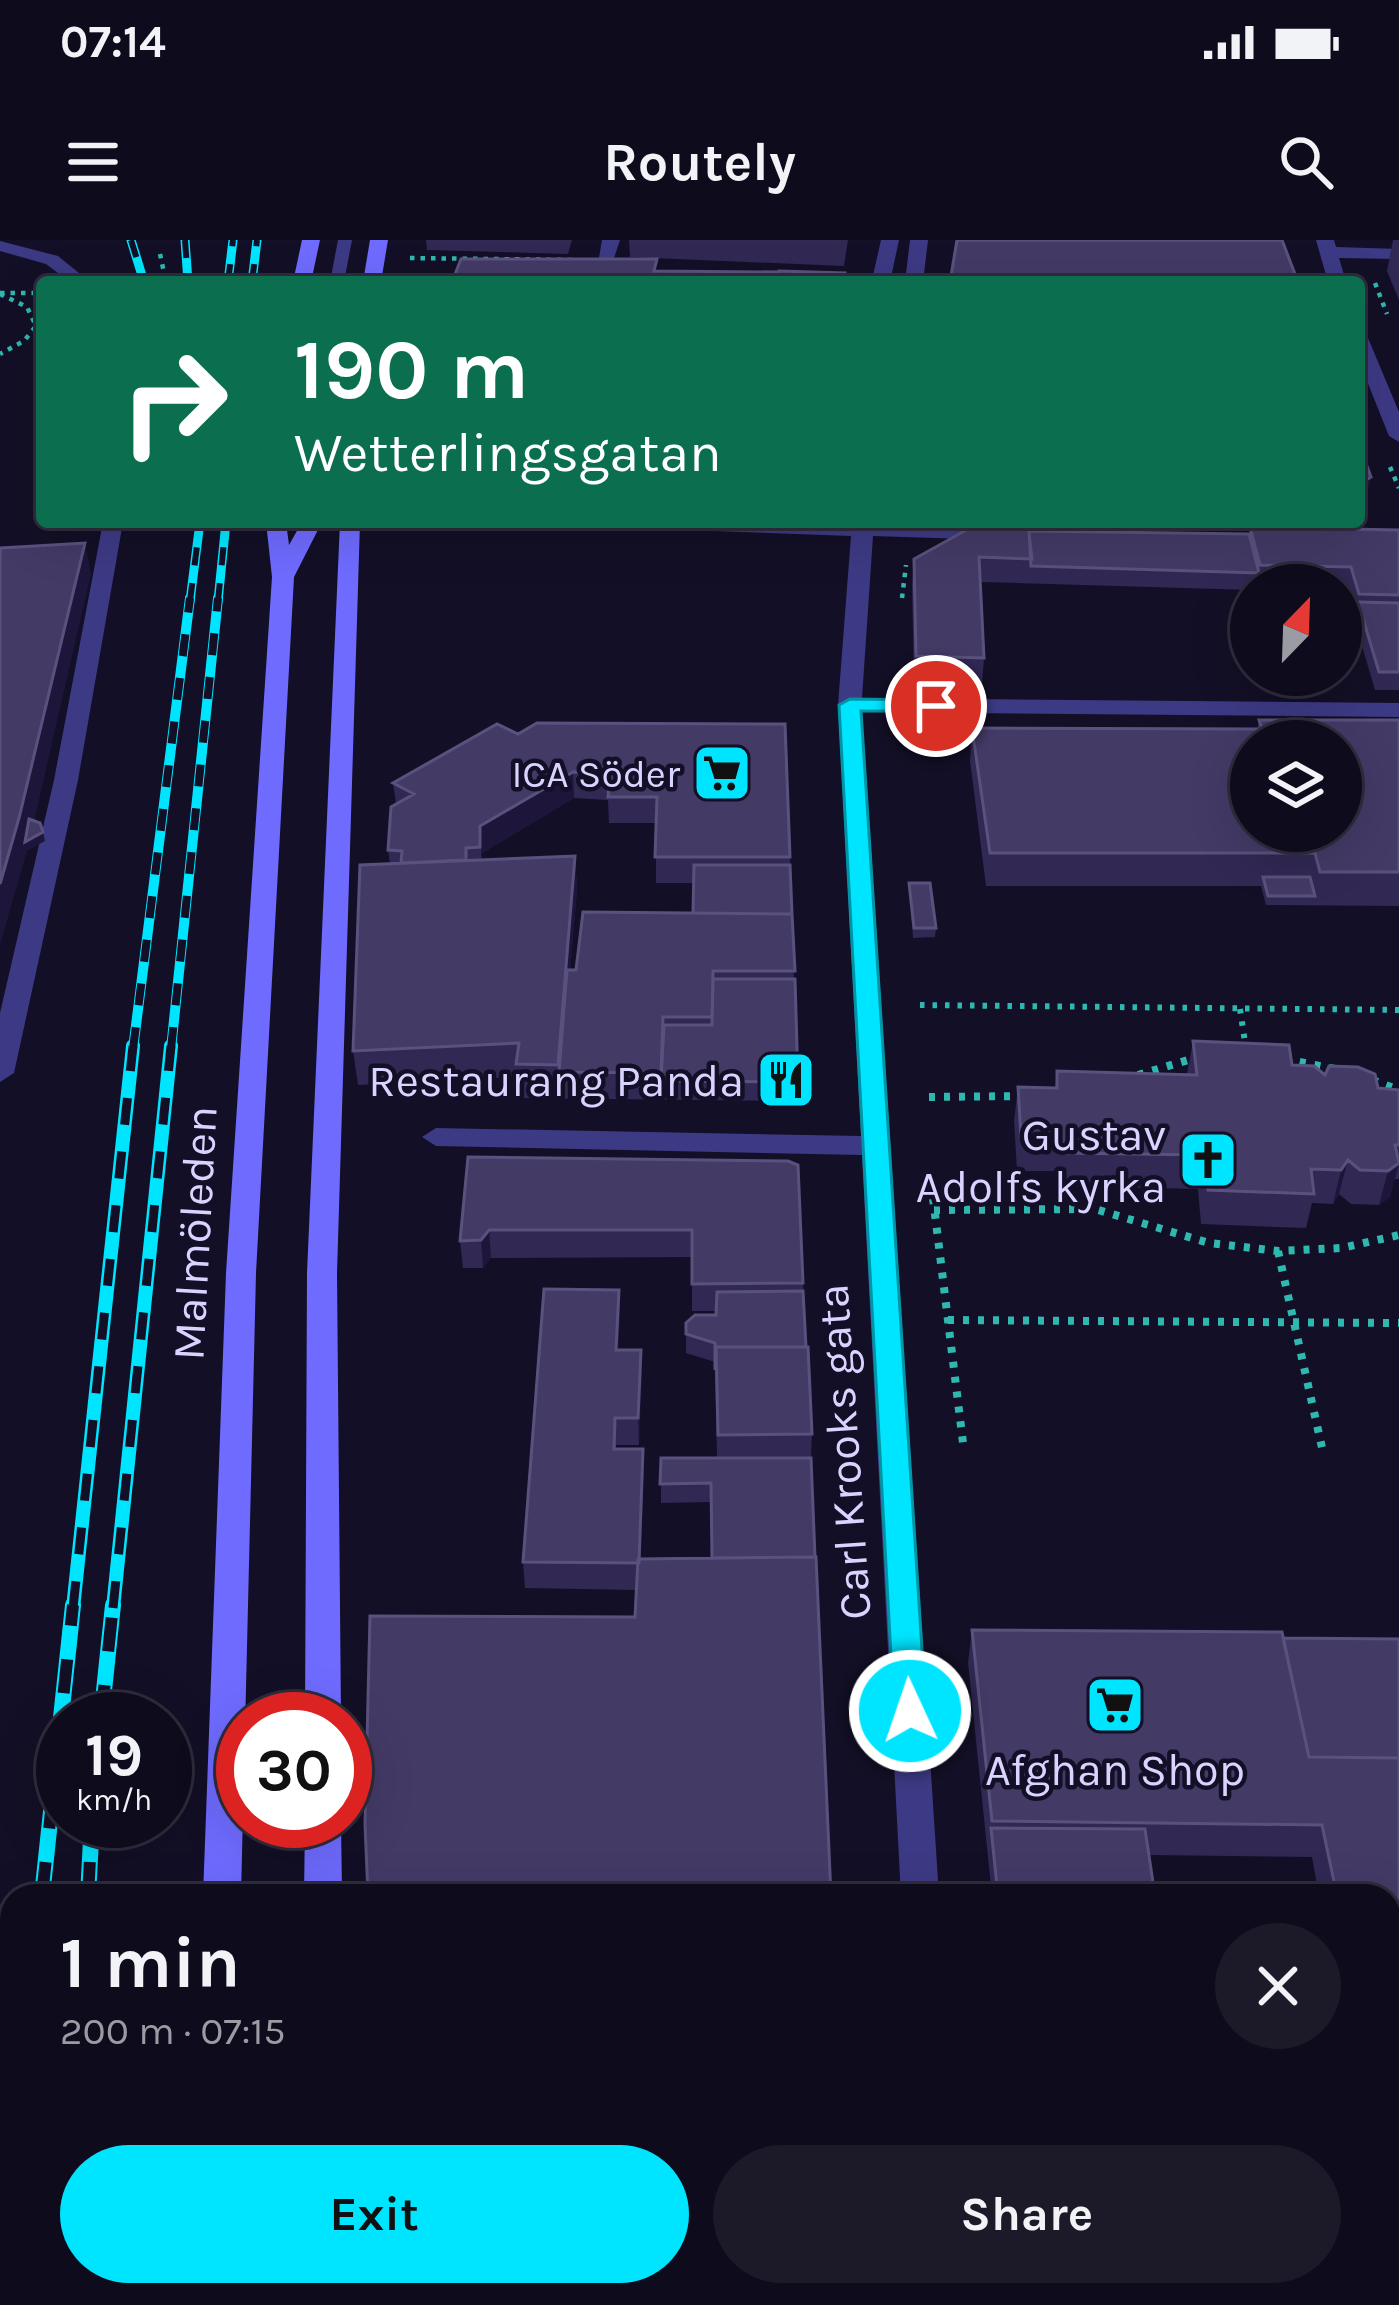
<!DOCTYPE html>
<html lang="en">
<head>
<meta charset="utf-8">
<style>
	body { margin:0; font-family:Karla,sans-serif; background:#1c1929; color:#f1f3f6; height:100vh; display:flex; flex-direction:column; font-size:45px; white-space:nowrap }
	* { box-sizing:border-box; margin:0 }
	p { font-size:39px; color:#9b9ba3 }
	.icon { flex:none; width:66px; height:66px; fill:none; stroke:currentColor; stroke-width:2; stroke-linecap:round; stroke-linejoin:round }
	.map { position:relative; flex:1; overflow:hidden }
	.side { position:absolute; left:0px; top:1644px; width:1401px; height:423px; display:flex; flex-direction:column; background:#0e0b1c; border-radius:36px 36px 0 0; box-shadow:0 12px 48px #0002,0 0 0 3px #2e2b3b }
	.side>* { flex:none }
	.banner { position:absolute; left:36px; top:36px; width:1329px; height:252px; border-radius:12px; box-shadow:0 12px 48px #0002,0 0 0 3px #2e2b3b; background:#0b6e4f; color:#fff; overflow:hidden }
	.needle { width:78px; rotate:23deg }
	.controls { position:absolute; left:1230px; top:324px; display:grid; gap:24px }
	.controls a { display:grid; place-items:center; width:132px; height:132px; border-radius:50%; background:#0e0b1c; box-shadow:0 12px 48px #0002,0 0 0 3px #2e2b3b; font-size:60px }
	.speed { position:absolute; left:36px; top:1452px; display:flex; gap:24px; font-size:60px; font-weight:700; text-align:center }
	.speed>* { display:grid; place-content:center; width:156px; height:156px; border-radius:50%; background:#0e0b1c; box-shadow:0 12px 48px #0002,0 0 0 3px #2e2b3b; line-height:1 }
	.speed small { font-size:30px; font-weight:400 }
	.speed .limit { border:18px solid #d22; background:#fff; color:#111 }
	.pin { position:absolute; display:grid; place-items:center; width:102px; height:102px; color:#fff; margin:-51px; border:6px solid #fff; border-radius:50%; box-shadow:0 3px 12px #0007 }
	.me { position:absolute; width:132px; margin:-66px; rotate:357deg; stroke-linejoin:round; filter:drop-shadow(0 0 9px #0008) }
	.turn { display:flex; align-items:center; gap:42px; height:252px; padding:0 60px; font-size:54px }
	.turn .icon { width:156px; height:156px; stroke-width:2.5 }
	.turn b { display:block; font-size:84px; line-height:102px }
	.round { display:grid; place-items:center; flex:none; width:126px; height:126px; border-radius:63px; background:#1c1929 }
	.overview { display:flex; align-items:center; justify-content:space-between; height:204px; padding:0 60px }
	h1 { font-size:72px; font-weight:700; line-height:90px }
	.cta { display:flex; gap:24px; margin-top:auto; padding:24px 60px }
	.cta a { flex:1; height:138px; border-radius:72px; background:#00e5ff; color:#111; font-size:48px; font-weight:700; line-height:138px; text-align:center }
	.cta a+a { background:#1c1929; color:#f1f3f6 }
	.status { display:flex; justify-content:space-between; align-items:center; height:84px; padding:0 60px; background:#0e0b1c; direction:ltr }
	.status svg { height:33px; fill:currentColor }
	header { display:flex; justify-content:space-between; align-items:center; height:156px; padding:0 60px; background:#0e0b1c; font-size:54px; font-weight:700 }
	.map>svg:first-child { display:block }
</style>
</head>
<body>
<div class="status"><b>07:14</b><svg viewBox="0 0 49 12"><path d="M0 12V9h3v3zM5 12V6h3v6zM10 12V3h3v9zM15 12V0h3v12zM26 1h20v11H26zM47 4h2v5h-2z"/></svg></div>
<header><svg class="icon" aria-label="menu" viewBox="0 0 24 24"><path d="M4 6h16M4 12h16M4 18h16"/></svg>Routely<svg class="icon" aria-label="search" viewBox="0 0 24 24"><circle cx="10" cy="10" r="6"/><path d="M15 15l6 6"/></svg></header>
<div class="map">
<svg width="1399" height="2065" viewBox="0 0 1399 2065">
	<rect width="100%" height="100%" fill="#130f26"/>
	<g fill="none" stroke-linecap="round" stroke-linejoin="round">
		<path stroke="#2fb8b0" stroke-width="4.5" stroke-dasharray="4.5 6" stroke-linecap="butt" d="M 160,14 L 166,42
			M 410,18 L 574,20
			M 1375,43 L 1387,74
			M 0,54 L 27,67 L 36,86 L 24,101 L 0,114
			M 1390,227 L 1399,248
			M 902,358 L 906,325"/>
		<path stroke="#2fb8b0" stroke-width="6" stroke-dasharray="4.5 8" stroke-linecap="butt" d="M 920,765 L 1399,770
			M 1240,769 L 1246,809"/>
		<path stroke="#2fb8b0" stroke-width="8" stroke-dasharray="6 9" stroke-linecap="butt" d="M 1246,806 L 1247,813
			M 1285,819 L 1335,829
			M 1138,835 L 1198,817
			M 1372,840 L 1399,850
			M 929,857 L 1025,856
			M 933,958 L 964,1211
			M 934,970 L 1095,969 L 1209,1003 L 1278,1011 L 1342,1008 L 1399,995
			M 1278,1011 L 1323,1212
			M 948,1080 L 1399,1083"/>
		<path fill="#3d3a85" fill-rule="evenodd" d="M 338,0 L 352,0 L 344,42 L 330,42 Z"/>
		<path fill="#3d3a85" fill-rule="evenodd" d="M 602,0 L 620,0 L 613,21 L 642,27 L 642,35 L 597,29 Z
			M 881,0 L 899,0 L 890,42 L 795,39 L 804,34 L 872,40 Z
			M 910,0 L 928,0 L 923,42 L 905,42 Z
			M 1316,0 L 1334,0 L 1336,7 L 1399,9 L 1399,19 L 1339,18 L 1346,42 L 1328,42 Z
			M 0,1 L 58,16 L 90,42 L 70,42 L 46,24 L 0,11 Z
			M 1359,92 L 1368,98 L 1399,172 L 1399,202 L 1389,196 L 1359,121 Z
			M 103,282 L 123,282 L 78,540 L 14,833 L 0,842 L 0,773 L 54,540 Z
			M 619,282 L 873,282 L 1004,290 L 1008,294 L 997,300 L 873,296 L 862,458 L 1399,463 L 1399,477 L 862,472 L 939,1656 L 901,1656 L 862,915 L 436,906 L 422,897 L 436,888 L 861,896 L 838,465 L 851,296 L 629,288 Z
			M 922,2055 L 964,2055 L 964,2065 L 922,2065 Z"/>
		<path fill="#6f6bff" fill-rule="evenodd" d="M 302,0 L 320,0 L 311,42 L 293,42 Z
			M 370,0 L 388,0 L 381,42 L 363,42 Z
			M 266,282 L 286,282 L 289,305 L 302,282 L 322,282 L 294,337 L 256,1033 L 241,1656 L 203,1656 L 226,1033 L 272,337 Z
			M 340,282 L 360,282 L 337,1033 L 341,1479 L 305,1479 L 307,1033 Z
			M 305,1581 L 341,1581 L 342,1656 L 304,1656 Z
			M 192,2055 L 234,2055 L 234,2065 L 192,2065 Z
			M 305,2055 L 347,2055 L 348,2065 L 306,2065 Z"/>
		<g stroke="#00e5ff" stroke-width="9">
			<path id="rail-far3" d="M 131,0 L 144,42
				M 185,0 L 188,42
				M 228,42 L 233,0
				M 252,42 L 257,0
				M 190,361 L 200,282
				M 218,361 L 226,282"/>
		</g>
		<g stroke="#00e5ff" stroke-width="10">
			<path id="rail-far2" d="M 133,809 L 190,358
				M 171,809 L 218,358"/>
		</g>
		<g stroke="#00e5ff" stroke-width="14">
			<path id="rail-far1" d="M 73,1368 L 133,806
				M 113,1368 L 171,806"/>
		</g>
		<g stroke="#00e5ff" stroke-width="16">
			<path id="rail" d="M 101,1479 L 113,1365
				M 42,1656 L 73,1365
				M 88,1656 L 92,1581
				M 71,2055 L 71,2065
				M 15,2065 L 16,2055"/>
		</g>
		<use href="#rail-far3" stroke="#130f26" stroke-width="6" stroke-dasharray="18" stroke-linecap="butt"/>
		<use href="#rail-far2" stroke="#130f26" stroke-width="8" stroke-dasharray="22" stroke-linecap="butt"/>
		<use href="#rail-far1" stroke="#130f26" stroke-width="9" stroke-dasharray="27" stroke-linecap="butt"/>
		<use href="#rail" stroke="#130f26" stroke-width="12" stroke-dasharray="34" stroke-linecap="butt"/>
		<path stroke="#2fb8b0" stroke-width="4.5" stroke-dasharray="4.5 6" stroke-linecap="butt" d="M 0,53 L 42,53"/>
	</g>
	<path fill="#312854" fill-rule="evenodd" d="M 426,0 L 572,0 L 568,14 L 427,10 Z
		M 629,0 L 848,0 L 844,26 L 630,17 Z
		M 1393,0 L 1399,0 L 1399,60 L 1387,31 Z
		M 1250,287 L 1399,290 L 1399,450 L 1375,450 L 1346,352 L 1341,352 L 1341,345 L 1251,345 L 1251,350 L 980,342 L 984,418 L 982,444 L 914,442 L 912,344 L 914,319 L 1029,291 L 1249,294 Z
		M 1259,480 L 1399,480 L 1399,666 L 1266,665 L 1261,646 L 986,646 L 970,521 L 972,488 L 1257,489 Z
		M 537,483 L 790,617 L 798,861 L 519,858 L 517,837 L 358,845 L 353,811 L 390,624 L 388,610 L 396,564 L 393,543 L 518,494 ZM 574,558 L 608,560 L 609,583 L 656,583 L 656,643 L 694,643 L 693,673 L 576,730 L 570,730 L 577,649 L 575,616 L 482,620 L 482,613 Z
		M 909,643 L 936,688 L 935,697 L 913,698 Z
		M 1193,801 L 1378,848 L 1399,850 L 1399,939 L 1394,939 L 1390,957 L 1379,965 L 1351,964 L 1339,954 L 1333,964 L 1312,963 L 1306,988 L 1201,984 L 1198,949 L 1058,946 L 1056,931 L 1017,931 L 1014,881 L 1018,847 L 1055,848 L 1057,831 L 1187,834 Z
		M 468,917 L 788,921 L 803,1043 L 812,1194 L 811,1218 L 815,1317 L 635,1377 L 636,1350 L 525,1348 L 523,1322 L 619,1050 L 618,1110 L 641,1110 L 639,1205 L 616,1205 L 616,1209 L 643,1209 L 640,1319 L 711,1318 L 711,1262 L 661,1263 L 661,1218 L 717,1218 L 715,1122 L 686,1113 L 686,1083 L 716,1075 L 716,1071 L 692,1071 L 692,1017 L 491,1018 L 483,1028 L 463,1028 L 460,1001 Z
		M 972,1390 L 1283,1398 L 1399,1399 L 1399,2065 L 1032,2065 L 1031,2055 L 1389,2055 L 1396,2032 L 1389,1998 L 1389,1656 L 1319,1656 L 1312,1617 L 1149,1615 L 1155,1656 L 992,1656 L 968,1423 Z
		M 383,2055 L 849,2055 L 850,2065 L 385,2065 Z"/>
	<path fill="#1d163a" d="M 1371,237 L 1365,268 L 1359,271 L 1359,244 Z
		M 85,303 L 91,334 L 30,599 L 43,592 L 45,601 L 27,611 L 0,705 L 0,644 Z
		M 573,532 L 574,558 L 482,613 L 482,633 L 480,586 Z
		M 575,616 L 577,649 L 562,832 L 559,832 Z
		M 1348,920 L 1339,954 L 1333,964 L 1341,930 Z
		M 1399,923 L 1390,957 L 1379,965 L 1388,931 Z
		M 489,990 L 491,1018 L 483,1028 L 481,1000 Z
		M 619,1050 L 620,1077 L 617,1137 L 616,1110 Z
		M 641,1110 L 642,1137 L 639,1205 L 638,1178 Z
		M 643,1209 L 644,1236 L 639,1350 L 639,1323 Z"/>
	<path fill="#433a66" stroke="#5a527e" stroke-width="3" fill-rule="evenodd" d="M 957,0 L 1282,0 L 1298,42 L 950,42 Z
		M 461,19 L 657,19 L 654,31 L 778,32 L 776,42 L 452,42 Z
		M 779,31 L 845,33 L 844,42 L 777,42 Z
		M 1359,204 L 1371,237 L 1359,244 Z
		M 979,283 L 1028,284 L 1032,319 L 979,317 L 984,418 L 916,416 L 914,319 Z
		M 1250,287 L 1399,290 L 1399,355 L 1359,354 L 1351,327 L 1260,325 Z
		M 1029,291 L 1249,294 L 1259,333 L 1031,326 Z
		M 85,303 L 19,578 L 0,644 L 0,308 Z
		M 1358,362 L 1399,363 L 1399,432 L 1379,432 Z
		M 1259,480 L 1399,480 L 1399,632 L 1320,632 L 1315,613 L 990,613 L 972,488 L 1262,489 ZM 1251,501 L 1341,501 L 1341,591 L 1251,591 Z
		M 537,483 L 785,484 L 790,617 L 655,617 L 657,557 L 608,557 L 610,533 L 573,532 L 480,586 L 480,607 L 466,608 L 466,620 L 401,623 L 402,611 L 388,610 L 391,567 L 414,554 L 393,543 L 497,484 L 518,494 Z
		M 29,579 L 40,583 L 43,592 L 25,602 Z
		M 575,616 L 558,825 L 516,824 L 519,803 L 353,811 L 360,625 Z
		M 694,625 L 790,625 L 792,674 L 693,673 Z
		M 1263,637 L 1310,637 L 1315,656 L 1268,656 Z
		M 909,643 L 930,643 L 936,688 L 914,688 Z
		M 583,672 L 792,674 L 795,731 L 713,731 L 712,777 L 663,777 L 661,833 L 559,832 L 567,730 L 576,730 Z
		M 713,739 L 795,739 L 798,842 L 661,841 L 664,785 L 712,785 Z
		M 1193,801 L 1289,805 L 1292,825 L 1314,826 L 1325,835 L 1329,826 L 1358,827 L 1375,834 L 1378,848 L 1399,850 L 1399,905 L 1395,905 L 1399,923 L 1388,931 L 1360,930 L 1348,920 L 1341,930 L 1311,929 L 1314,954 L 1208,950 L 1204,915 L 1063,913 L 1061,897 L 1021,897 L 1018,847 L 1057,848 L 1057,831 L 1197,835 Z
		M 468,917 L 788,921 L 798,925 L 803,1043 L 692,1044 L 692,990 L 489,990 L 481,1000 L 460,1001 Z
		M 544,1049 L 619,1050 L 616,1110 L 641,1110 L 638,1178 L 615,1178 L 614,1209 L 643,1209 L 639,1323 L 523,1322 Z
		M 803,1051 L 806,1107 L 716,1107 L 715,1130 L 715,1103 L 686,1094 L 686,1083 L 695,1075 L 716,1075 L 717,1052 Z
		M 716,1107 L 808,1107 L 812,1194 L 718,1195 Z
		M 661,1218 L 811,1218 L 815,1317 L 712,1318 L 711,1243 L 660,1244 Z
		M 816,1317 L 831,1656 L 368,1656 L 365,1584 L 370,1376 L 635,1377 L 638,1319 Z
		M 972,1390 L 1282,1392 L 1309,1517 L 1399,1518 L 1399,1954 L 1389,1906 L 1389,1656 L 1337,1656 L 1322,1585 L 992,1581 Z
		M 1283,1398 L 1399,1399 L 1399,1518 L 1309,1517 Z
		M 991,1588 L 1145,1589 L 1155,1656 L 998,1656 Z
		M 1389,2032 L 1399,2032 L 1399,2065 L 1040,2065 L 1039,2055 L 1389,2055 Z
		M 456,2055 L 849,2055 L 850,2065 L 455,2065 Z"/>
	<path fill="#00e5ff" stroke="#0095a6" stroke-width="3" d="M 936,460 L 943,462 L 943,471 L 861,471 L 926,1471 L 921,1481 L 899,1481 L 894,1471 L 839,465 L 850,459 Z"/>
	<defs>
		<g id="supermarket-square" transform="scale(3)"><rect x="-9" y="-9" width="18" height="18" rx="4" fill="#00e5ff" stroke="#130f26"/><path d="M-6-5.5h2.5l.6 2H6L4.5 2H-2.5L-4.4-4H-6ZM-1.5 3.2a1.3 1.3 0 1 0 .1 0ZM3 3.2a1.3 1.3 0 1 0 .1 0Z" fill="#111"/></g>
		<g id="restaurant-square" transform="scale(3)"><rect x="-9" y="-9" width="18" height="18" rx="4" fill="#00e5ff" stroke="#130f26"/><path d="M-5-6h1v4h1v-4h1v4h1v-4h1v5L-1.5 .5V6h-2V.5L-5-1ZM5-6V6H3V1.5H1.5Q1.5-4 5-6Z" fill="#111"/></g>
		<g id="church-square" transform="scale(3)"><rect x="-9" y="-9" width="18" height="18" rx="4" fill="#00e5ff" stroke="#130f26"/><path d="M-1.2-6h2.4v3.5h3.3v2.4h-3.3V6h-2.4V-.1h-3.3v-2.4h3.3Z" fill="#111"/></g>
	</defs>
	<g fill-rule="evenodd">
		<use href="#supermarket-square" x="722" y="533"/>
		<use href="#restaurant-square" x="786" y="840"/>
		<use href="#church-square" x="1208" y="920"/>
		<use href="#supermarket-square" x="1115" y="1465"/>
	</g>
	<g text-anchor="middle" stroke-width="9" stroke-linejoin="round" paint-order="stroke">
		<g font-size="39" fill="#d9d4ff" stroke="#130f26" text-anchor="end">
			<text x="680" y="547">ICA Söder</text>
		</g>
		<g font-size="45" fill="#d9d4ff" stroke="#130f26" text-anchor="end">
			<text x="744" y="856">Restaurang Panda</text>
			<text x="1166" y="910">Gustav<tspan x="1166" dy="52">Adolfs kyrka</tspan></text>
			<text x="1115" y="1545" text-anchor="middle">Afghan Shop</text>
		</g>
		<g font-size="45" fill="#d9d4ff" stroke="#130f26">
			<text transform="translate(194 993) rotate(-87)" y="16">Malmöleden</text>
			<text transform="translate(843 1212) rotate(-94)" y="16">Carl Krooks gata</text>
		</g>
	</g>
</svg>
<div class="controls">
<a><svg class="needle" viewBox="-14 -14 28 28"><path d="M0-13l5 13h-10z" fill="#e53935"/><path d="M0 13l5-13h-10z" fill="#9b9ba3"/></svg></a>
<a><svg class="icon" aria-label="layers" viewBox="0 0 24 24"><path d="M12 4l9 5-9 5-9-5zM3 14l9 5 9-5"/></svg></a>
</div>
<div class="speed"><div>19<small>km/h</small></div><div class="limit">30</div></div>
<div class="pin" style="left:936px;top:466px;background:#d93025"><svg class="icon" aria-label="arrive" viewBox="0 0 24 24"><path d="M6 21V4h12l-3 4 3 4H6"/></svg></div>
<svg class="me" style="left:910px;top:1471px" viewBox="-20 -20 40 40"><circle r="17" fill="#00e5ff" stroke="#fff" stroke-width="3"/><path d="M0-11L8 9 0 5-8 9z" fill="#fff"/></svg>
<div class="banner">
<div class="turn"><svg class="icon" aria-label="right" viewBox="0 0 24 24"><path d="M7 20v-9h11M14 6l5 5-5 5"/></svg><div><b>190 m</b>Wetterlingsgatan</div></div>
</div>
<section class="side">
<div class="overview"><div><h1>1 min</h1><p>200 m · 07:15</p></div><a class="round"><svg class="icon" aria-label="close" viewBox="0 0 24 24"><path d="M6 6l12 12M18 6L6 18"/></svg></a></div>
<div class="cta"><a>Exit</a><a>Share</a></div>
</section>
</div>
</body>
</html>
